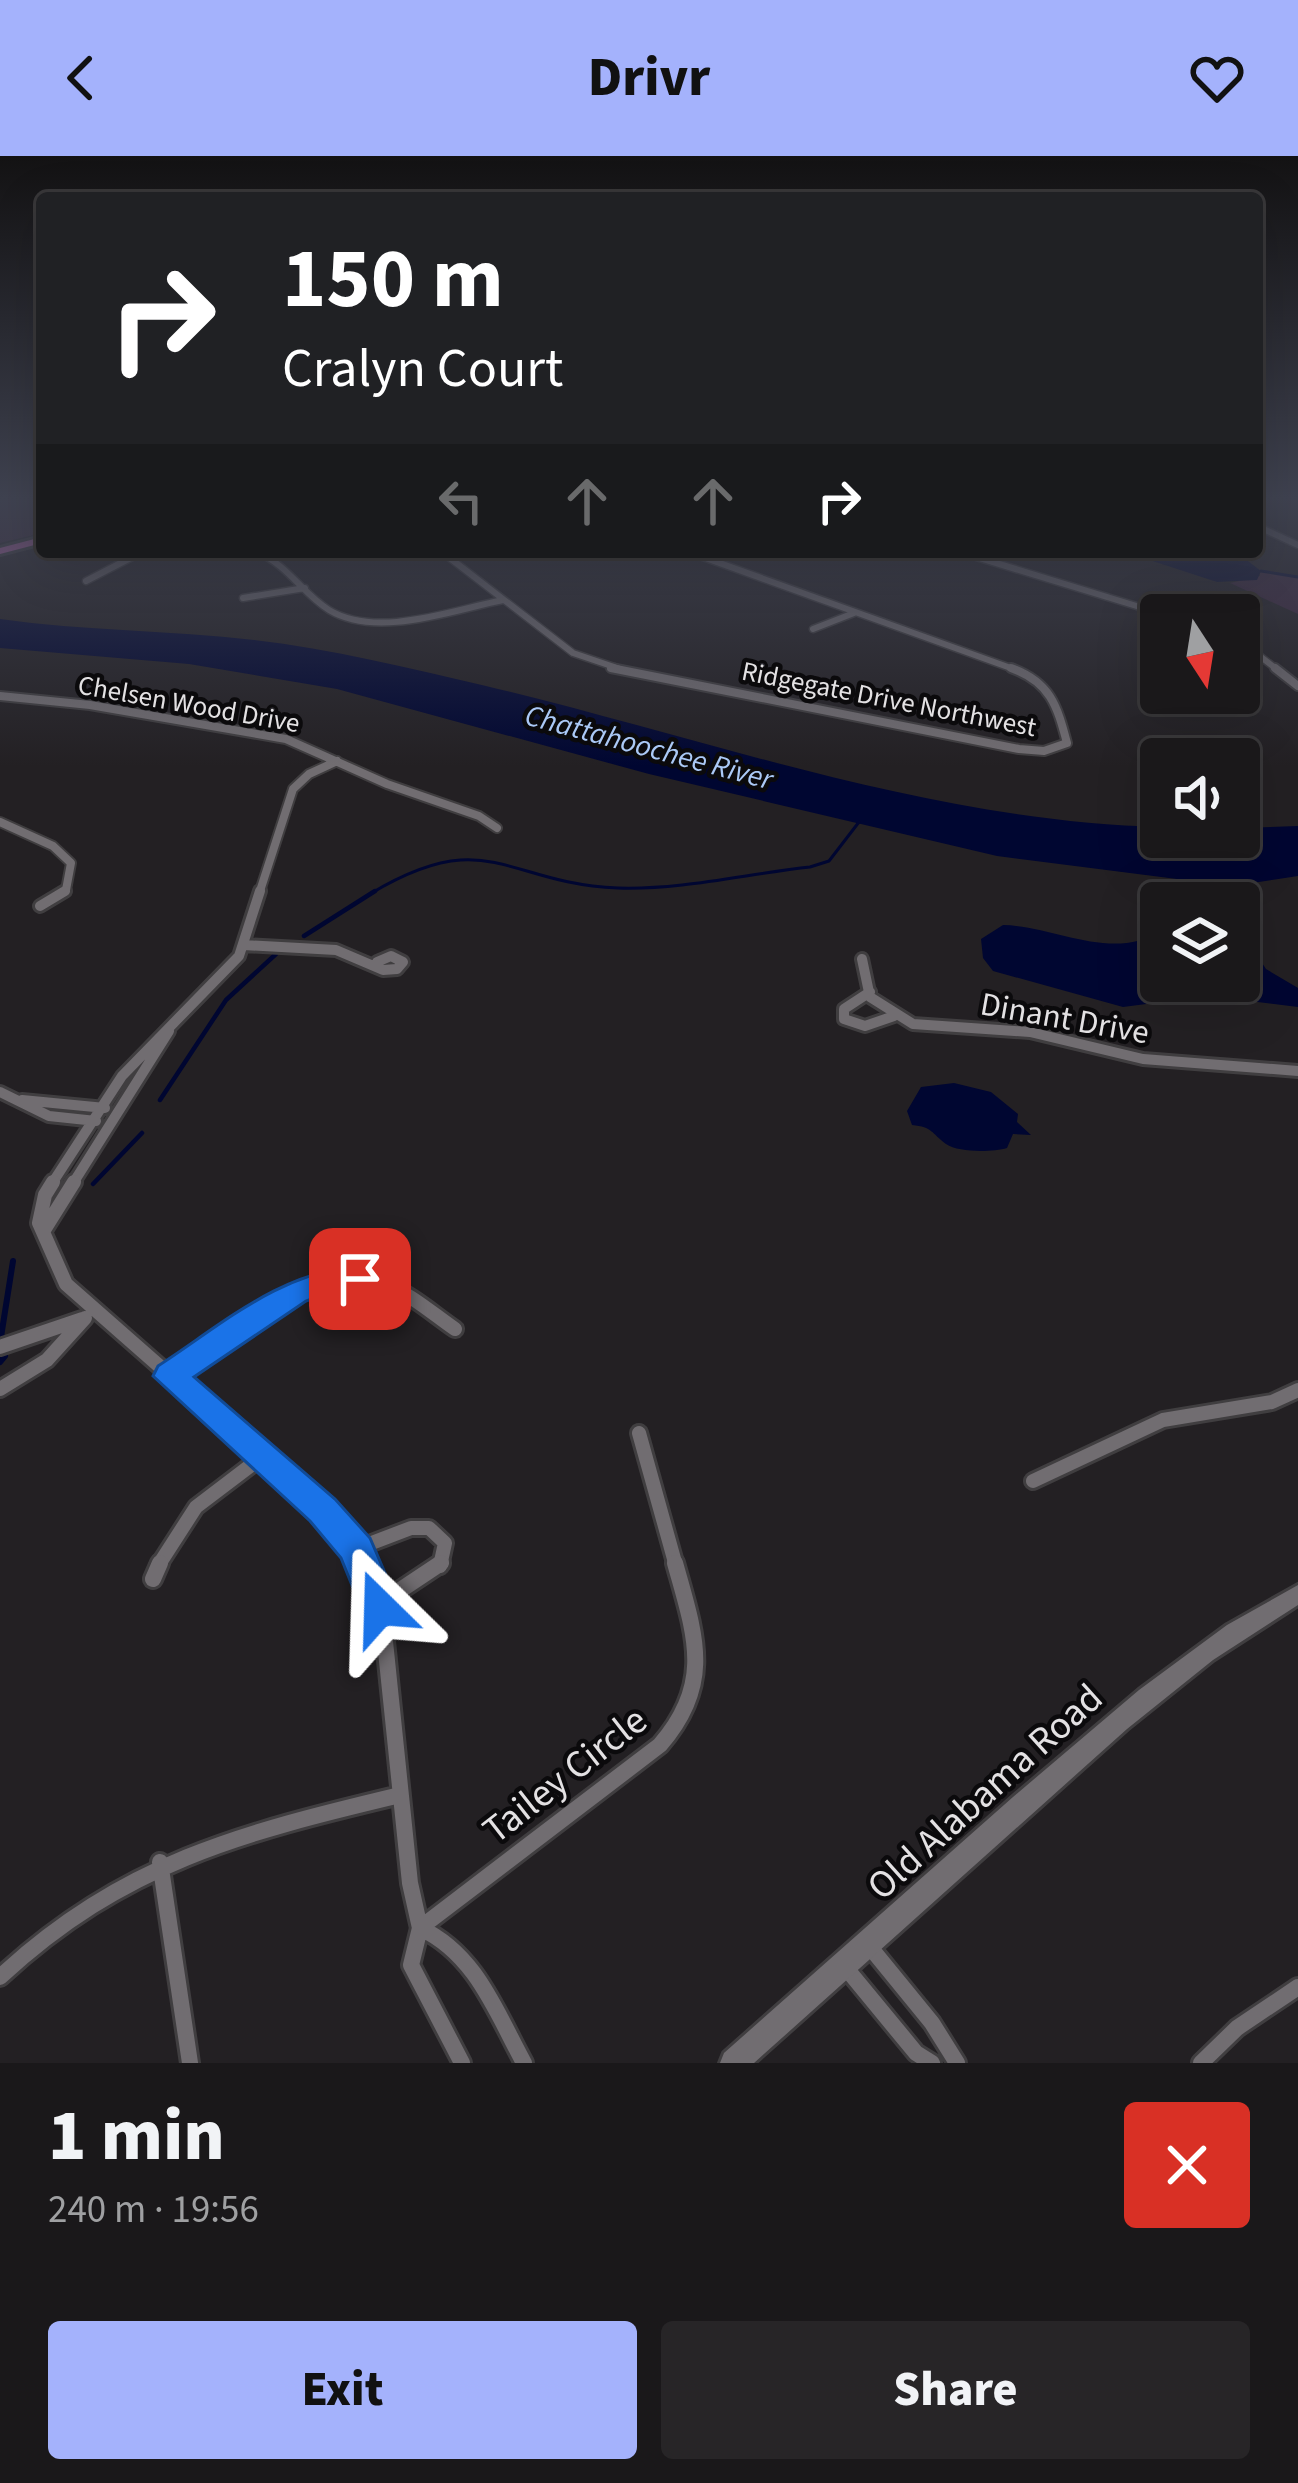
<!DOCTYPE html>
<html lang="en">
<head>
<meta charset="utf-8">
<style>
	body { margin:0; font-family:"Source Sans 3",sans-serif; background:#272527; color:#f1f3f6; height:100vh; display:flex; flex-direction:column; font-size:45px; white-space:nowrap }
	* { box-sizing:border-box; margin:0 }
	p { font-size:39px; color:#9fa0a2 }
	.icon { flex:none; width:66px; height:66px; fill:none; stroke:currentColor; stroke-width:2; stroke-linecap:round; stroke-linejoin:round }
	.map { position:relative; height:1907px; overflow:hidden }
	.panel { display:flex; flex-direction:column; background:#1a181a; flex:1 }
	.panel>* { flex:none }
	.banner { position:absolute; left:36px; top:36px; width:1227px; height:366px; border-radius:12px; box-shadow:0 12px 48px #0002,0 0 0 3px #383739; background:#202124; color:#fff; overflow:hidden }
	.needle { width:78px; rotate:168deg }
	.controls { position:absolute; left:1140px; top:438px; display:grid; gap:24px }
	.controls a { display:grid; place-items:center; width:120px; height:120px; border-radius:12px; background:#1a181a; box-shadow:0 12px 48px #0002,0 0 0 3px #383739; font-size:60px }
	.pin { position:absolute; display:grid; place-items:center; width:102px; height:102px; color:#fff; margin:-51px; border-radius:24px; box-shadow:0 6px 18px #0006 }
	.me { position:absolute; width:132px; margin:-66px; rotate:338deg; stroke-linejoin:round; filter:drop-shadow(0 0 9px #0008) }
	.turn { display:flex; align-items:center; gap:42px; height:252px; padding:0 48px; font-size:54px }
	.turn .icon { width:156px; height:156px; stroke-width:2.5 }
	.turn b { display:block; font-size:84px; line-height:102px }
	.lanes { display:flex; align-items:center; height:114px; padding:0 48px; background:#0003; justify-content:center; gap:60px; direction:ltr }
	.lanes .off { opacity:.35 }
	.round { display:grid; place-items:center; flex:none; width:126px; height:126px; border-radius:12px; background:#272527 }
	.headline { display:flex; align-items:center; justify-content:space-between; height:204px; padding:0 48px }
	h1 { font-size:72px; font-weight:800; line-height:90px }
	.button { display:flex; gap:24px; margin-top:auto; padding:24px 48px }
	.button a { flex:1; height:138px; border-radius:12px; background:#a4b2fc; color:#111; font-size:48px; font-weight:800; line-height:138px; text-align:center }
	.button a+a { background:#272527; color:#f1f3f6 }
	header { display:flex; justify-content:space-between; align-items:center; height:156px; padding:0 48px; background:#a4b2fc; color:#111; font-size:54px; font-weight:800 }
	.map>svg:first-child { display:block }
</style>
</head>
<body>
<header><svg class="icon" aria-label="back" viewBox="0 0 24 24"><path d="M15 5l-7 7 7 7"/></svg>Drivr<svg class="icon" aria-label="heart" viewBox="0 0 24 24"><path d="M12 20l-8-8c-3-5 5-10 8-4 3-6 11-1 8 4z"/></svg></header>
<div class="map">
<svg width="1298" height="1907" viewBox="0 0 1298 1907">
	<rect width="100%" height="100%" fill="#232023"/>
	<path fill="#3d263f" d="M 0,343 L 42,343 L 42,377 L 0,387 Z
		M 1260,415 L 1298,420 L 1298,458 L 1230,427 L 1260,420 Z"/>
	<path fill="#000631" d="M 1125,396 L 1236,396 L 1261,415 L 1257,424 L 1217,426 Z
		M 0,463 C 84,475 170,474 254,484 C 332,493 409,512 486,530 C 708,583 931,665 1161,671 L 1161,681 L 1239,681 L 1239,672 L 1298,670 L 1298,720 L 1232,730 L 997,700 L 649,618 L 337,533 L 189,508 L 0,492 Z
		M 1003,769 C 1055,770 1112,806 1161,775 L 1161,825 L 1239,825 L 1239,772 L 1266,813 L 1298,832 L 1298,851 L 1208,840 L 1123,851 L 993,815 L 983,802 L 981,783 Z
		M 954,927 L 991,936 L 1018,958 L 1017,966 L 1031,979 L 1013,978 L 1007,992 C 993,996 959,997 946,988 C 931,977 933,971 912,969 L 907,955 L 921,931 Z"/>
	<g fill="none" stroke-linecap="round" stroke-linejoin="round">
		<path stroke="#000631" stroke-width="3" d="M 1261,415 L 1298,421
			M 370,738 C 488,667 506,728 618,732 C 682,734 746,718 810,711 L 829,705 L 859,666"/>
		<path stroke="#000631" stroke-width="4.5" d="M 304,780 L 375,735
			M 160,944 L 226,844 L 276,798
			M 93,1028 L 142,977"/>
		<path stroke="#000631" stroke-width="6" d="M 1,1181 L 13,1105
			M 0,1206 L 5,1200"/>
		<g stroke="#403e40" stroke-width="9">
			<path id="street-far4" d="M 1257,370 L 1298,389
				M 257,396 C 288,409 302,437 329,454 C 377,483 453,454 503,444
				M 442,396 L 573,497 L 626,515
				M 689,396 L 1019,515
				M 960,396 L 1166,459
				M 86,425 L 142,396
				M 243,442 L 305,432
				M 813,473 L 854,457
				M 1239,484 L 1279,515"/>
		</g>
		<g stroke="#403e40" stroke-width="12">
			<path id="street-far3" d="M 611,512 L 1019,593 L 1044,595 L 1067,587 C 1057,549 1050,526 1011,512
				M 1275,512 L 1298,530
				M 0,540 L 90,549 L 286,583 L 387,628 L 479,660 L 497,672
				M 0,666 L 53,690 L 71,707 L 66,734 L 60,738
				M 259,738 L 293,633 L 309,618 L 337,605"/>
		</g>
		<g stroke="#403e40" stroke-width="16">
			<path id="street-far2" d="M 40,750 L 65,735
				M 244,789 L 336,794 L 383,814 L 397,813 L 403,806 L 391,800 L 377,806
				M 862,803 L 870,841 L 913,868 L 1030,876 L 1143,903 L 1298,915
				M 870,836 L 844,853 L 844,863 L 865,870 L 894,860
				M 0,936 L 49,960 L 96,965
				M 22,944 L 105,952
				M 51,1029 L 122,920 L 239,800 L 260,735
				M 72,1029 L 169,875"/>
		</g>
		<g stroke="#403e40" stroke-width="20">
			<path id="street-far1" d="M 53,1026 L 45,1039 L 39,1067 L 66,1128 L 323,1354 L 356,1393 L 364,1410
				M 44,1074 L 74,1026
				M 0,1191 L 82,1163
				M 170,1219 C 227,1179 308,1101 384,1128 C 410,1137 433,1158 455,1173
				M 0,1233 L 47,1204 L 85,1162
				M 639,1277 L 676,1410
				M 1033,1325 L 1163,1264 L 1272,1246 L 1298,1234
				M 356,1393 L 411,1372 L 429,1372 L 445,1387 L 440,1410
				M 158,1410 L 196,1351 L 263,1300"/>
		</g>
		<g stroke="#403e40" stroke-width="22">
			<path id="street" d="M 363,1407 L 381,1447 L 410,1727 L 420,1772 L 411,1809 L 462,1907
				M 153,1423 L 160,1407
				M 381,1447 L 441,1407
				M 160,1706 L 190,1907
				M 420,1772 L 660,1589 C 714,1527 695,1479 675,1407
				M 420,1772 C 476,1798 496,1856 524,1907
				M 870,1791 L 932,1867 L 957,1907
				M 846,1812 L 916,1897 L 932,1907
				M 0,1821 C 123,1707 241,1677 400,1639
				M 1201,1907 L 1237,1872 L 1298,1831"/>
		</g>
		<g stroke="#403e40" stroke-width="6">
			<path id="secondary" d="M 1298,1429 L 1298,1449 L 1213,1504 L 1127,1573 L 754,1907 L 720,1907 L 724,1897 L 1013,1641 L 1139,1534 L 1227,1469 Z"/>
		</g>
		<g stroke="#403e40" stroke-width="6">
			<path id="highway" d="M 42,381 L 42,387 L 0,398 L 0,392 Z"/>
		</g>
		<use href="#street-far4" stroke="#716d71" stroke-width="6"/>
		<use href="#street-far3" stroke="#716d71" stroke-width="8"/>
		<use href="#street-far2" stroke="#716d71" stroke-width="10"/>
		<use href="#street-far1" stroke="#716d71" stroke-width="14"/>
		<use href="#street" stroke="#716d71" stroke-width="16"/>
		<use href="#secondary" fill="#716d71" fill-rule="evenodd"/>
		<use href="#highway" fill="#e072ce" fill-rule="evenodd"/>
	</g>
	<linearGradient id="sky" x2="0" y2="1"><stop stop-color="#131213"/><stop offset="0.56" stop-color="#3f4250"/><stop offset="1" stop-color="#3f4250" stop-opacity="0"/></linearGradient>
	<rect width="1298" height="610" fill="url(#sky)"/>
	<path fill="#1a73e8" stroke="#114b97" stroke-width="3" d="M 360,1111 L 371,1115 L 376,1123 L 371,1131 L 335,1134 L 306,1145 L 194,1221 L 335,1343 L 370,1382 L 400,1452 L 394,1464 L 380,1470 L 366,1464 L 341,1402 L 310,1365 L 153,1220 L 158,1210 C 220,1170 283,1113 360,1111 Z"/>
	<g text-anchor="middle" stroke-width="9" stroke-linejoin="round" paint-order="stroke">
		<g font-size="27" fill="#e3e1e3" stroke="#0b0a0c">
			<text transform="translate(889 543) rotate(11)" y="9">Ridgegate Drive Northwest</text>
			<text transform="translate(189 548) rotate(10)" y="9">Chelsen Wood Drive</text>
		</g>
		<g font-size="30" font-style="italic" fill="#abc9f6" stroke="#0b0a0c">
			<text transform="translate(649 591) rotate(15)" y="10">Chattahoochee River</text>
		</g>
		<g font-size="33" fill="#e3e1e3" stroke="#0b0a0c">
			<text transform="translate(1065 861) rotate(10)" y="12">Dinant Drive</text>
		</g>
		<g font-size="39" fill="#e3e1e3" stroke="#0b0a0c">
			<text transform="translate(564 1618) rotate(-38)" y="14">Tailey Circle</text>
			<text transform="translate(984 1635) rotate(-42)" y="14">Old Alabama Road</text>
		</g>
	</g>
</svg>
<div class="controls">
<a><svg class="needle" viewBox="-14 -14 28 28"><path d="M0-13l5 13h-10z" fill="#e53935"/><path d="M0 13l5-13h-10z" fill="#9fa0a2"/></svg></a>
<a><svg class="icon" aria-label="sound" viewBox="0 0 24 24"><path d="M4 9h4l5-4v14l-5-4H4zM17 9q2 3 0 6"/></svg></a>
<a><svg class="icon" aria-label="layers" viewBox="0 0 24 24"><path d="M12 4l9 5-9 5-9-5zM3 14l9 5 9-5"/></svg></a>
</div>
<div class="pin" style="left:360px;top:1123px;background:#d93025"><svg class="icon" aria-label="arrive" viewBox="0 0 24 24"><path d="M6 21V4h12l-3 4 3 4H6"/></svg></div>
<svg class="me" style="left:380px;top:1452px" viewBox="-20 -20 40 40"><path d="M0-17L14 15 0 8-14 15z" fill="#1a73e8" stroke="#fff" stroke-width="4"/></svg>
<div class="banner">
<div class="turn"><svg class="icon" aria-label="right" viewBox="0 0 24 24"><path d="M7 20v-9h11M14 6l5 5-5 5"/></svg><div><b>150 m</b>Cralyn Court</div></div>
<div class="lanes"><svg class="icon off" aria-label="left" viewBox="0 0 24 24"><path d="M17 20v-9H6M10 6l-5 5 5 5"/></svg><svg class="icon off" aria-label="ahead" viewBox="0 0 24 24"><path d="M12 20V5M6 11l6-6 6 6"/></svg><svg class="icon off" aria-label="ahead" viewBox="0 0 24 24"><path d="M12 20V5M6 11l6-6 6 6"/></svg><svg class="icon" aria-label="right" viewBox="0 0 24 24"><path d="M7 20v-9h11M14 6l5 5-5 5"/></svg></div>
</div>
</div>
<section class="panel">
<div class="headline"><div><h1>1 min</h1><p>240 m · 19:56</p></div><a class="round" style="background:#d93025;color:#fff"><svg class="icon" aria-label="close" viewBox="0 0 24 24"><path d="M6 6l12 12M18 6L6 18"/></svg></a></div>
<div class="button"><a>Exit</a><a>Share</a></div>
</section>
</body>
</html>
